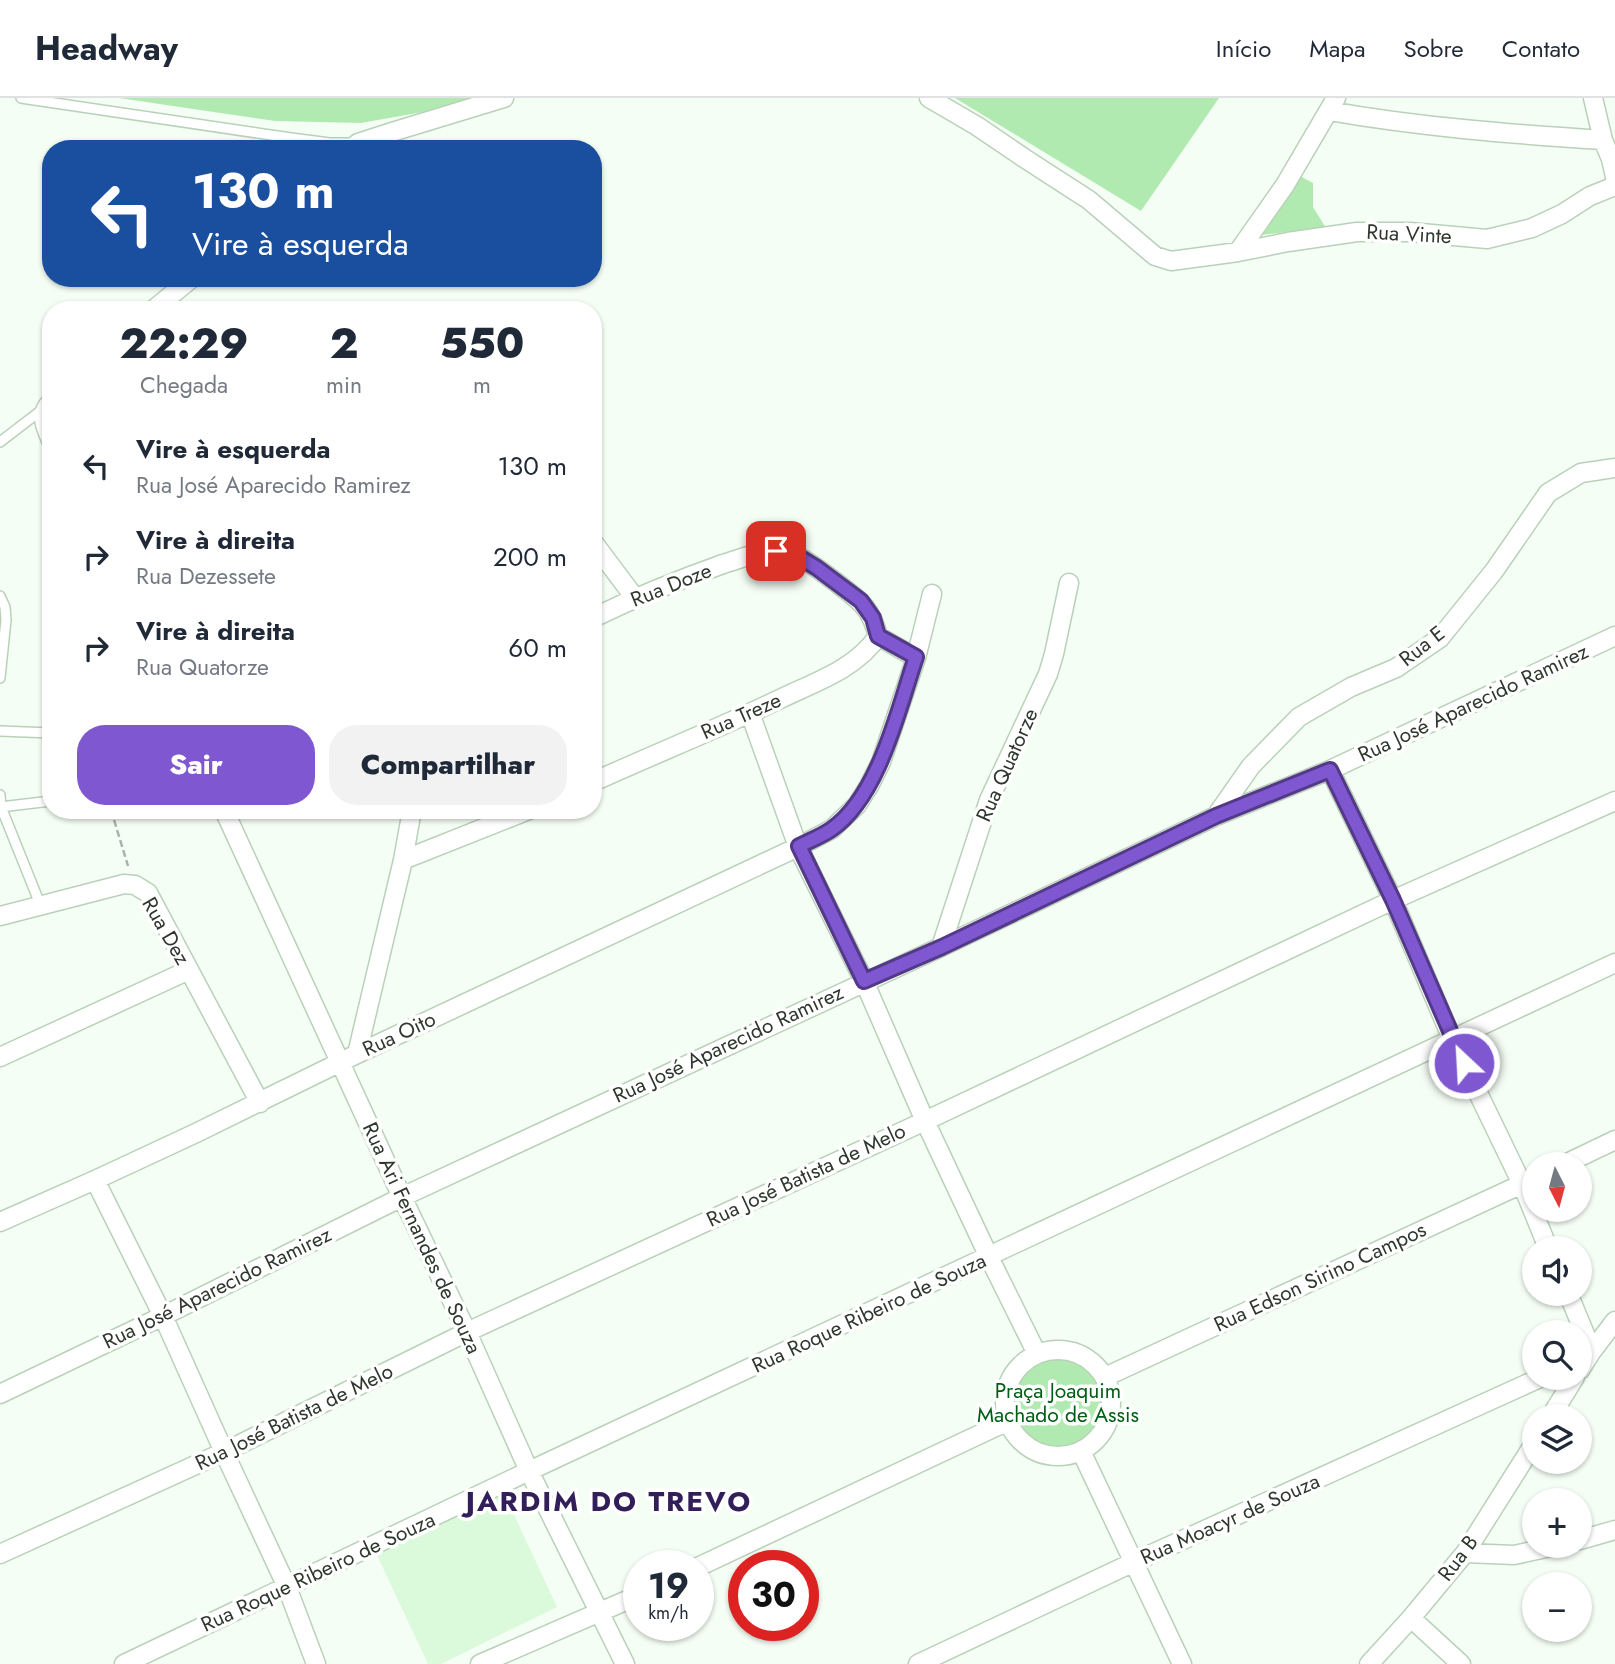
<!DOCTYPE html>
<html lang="pt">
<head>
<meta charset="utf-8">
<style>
	body { margin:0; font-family:Jost,sans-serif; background:#f2f2f3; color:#1f2937; height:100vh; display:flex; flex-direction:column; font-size:26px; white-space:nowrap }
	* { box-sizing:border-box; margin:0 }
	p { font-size:23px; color:#747a83 }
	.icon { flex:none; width:38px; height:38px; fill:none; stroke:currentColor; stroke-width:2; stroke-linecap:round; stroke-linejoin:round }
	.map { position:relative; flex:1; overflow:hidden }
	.panel { position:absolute; left:42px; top:203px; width:560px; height:518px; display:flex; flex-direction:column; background:#fff; border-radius:28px; box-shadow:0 2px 5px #0004 }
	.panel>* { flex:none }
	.hud { position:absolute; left:42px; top:42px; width:560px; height:147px; border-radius:28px; box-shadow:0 2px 5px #0004; background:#1a4fa0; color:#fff; overflow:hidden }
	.needle { width:46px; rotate:174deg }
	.controls { position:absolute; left:1522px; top:1054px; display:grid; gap:14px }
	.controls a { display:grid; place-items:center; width:70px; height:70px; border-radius:50%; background:#fff; box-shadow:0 2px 5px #0004; font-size:35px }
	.speed { position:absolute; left:623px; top:1452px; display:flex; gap:14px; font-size:35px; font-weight:700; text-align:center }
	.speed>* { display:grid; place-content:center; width:91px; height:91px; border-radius:50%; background:#fff; box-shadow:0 2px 5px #0004; line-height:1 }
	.speed small { font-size:18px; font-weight:400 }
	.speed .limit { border:10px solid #d22; background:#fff; color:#111 }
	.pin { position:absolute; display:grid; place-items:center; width:60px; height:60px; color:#fff; margin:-30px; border-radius:14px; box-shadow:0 4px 10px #0006 }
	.me { position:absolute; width:77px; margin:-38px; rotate:335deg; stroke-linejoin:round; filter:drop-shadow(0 0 5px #0008) }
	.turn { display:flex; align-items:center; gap:24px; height:147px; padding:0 35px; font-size:32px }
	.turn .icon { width:91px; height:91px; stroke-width:2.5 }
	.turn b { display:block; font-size:49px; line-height:60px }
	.eta { display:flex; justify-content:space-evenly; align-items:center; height:119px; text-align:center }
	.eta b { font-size:42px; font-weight:800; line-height:49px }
	.button { display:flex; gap:14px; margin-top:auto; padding:14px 35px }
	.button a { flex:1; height:80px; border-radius:28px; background:#7f58d1; color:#fff; font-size:28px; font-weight:800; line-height:80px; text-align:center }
	.button a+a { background:#f2f2f3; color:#1f2937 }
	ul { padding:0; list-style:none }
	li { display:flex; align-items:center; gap:21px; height:91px; padding:0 35px }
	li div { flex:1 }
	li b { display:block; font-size:26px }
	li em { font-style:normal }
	header { display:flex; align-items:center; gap:42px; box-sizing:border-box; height:98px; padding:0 35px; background:#fff; border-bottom:2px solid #e0e1e3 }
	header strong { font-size:33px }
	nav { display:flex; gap:38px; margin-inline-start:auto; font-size:24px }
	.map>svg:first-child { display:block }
</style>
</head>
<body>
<header>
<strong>Headway</strong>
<nav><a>Início</a><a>Mapa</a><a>Sobre</a><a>Contato</a></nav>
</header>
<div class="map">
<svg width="1615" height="1566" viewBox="0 0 1615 1566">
	<rect width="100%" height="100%" fill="#f5fef5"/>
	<path fill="#dbfadb" d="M 503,1393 L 557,1509 L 441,1566 L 428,1566 L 376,1455 Z"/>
	<path fill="#b1eab1" d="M 119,0 L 502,0 L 361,25 L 275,23 Z
		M 955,0 L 1219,0 L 1141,113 Z
		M 1298,77 L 1313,85 L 1313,109 L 1326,130 L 1261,137 L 1260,135 Z
		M1009 1305a49 49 0 1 1 98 0a49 49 0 1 1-98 0Z"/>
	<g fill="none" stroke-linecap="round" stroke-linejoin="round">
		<g stroke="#b9d1b9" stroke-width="12">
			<path id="lane" d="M 21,0 L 291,40 L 330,45 L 355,45
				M 0,344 L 43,311
				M 0,498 L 5,509 L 6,522 L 0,580
				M 0,633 L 51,635
				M 0,697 L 1,709 L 40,806
				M 0,709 L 51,703"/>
		</g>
		<g stroke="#b9d1b9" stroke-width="21">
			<path id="street" d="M 929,0 L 977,28 L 1024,60 L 1089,102 L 1155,158 L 1171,163 L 1238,154 L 1288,144 L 1357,134 L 1410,134 L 1487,141 L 1532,130 L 1562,116 L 1590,98 L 1615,88
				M 1593,0 L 1603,42 L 1611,61 L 1615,79
				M 1329,13 C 1420,29 1511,36 1603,42
				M 351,51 L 358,45 L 392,34 L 504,0
				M 1238,154 L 1285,87 L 1336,0
				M 153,212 L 192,180
				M 51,304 C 39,315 45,329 51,342
				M 593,444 L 635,500
				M 593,520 C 636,499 678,482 723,466 C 740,461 758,453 775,453 C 798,453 819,472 837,485 C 860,503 870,508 878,538 L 916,560
				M 750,615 L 798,749 L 864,883 L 925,1023 L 989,1159 L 1037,1256
				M 1330,672 L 1393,802 L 1452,941 L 1522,1086 L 1548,1150
				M 593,684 C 655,656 719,630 780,601 C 815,584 856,571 878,538
				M 224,712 L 402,1099 L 467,1234 L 529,1373 L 625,1566
				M 1216,718 L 1251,668 L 1299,619 L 1351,589 L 1396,570 L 1440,540 L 1494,473 L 1548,395 L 1581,375 L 1615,370
				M 403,762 L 529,712
				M 0,818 L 124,786 L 135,787 L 148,795 L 260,1005
				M 941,849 L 989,702 L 1048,576 L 1054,556 L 1069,485
				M 357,956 L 403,762 L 412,712
				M 0,959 L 189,872
				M 1565,1066 L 1615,1042
				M 95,1082 L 163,1218 L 224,1354 L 287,1489 L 316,1566
				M 0,1124 L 95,1082 L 196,1035 L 357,956 L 798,749 L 832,731 L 857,707 L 869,688 L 881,664 L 916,560 L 932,496
				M 1568,1195 L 1592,1253
				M1005 1305a53 53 0 1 1 106 0a53 53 0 1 1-106 0Z
				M 1580,1272 L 1592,1253 L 1615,1223
				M 1105,1279 L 1535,1080
				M 0,1296 L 163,1218 L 402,1099 L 941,849 L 1216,718 L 1330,672 L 1615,538
				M 1551,1318 L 1575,1279
				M 1081,1353 L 1182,1566
				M 1580,1442 L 1615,1432
				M 1465,1455 L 1514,1457 L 1560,1447
				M 0,1456 L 224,1354 L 467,1234 L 925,1023 L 1393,802 L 1615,703
				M 698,1469 L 1008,1323
				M 1411,1520 L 1461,1566
				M 124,1566 L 529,1373 L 1615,865
				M 480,1566 L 639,1497
				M 918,1566 L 1134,1464 L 1542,1279
				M 1369,1566 L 1411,1520 L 1465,1455 L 1535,1344"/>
		</g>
		<path stroke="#aab3aa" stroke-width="2.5" stroke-dasharray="7 3.5" stroke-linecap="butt" d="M 111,712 L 128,768"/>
		<use href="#lane" stroke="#fff" stroke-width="9"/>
		<use href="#street" stroke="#fff" stroke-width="18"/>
	</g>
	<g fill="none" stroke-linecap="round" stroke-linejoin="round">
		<g stroke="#533988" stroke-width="18">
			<path id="route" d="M 776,453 L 796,457 L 817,470 L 861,503 L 873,520 L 878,538 L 916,559 C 898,612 879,698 832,731 C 822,738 809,743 799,748 L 864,883 L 942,849 L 1216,718 L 1330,672 L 1393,802 L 1464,965"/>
		</g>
		<use href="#route" stroke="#7f58d1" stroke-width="12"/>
	</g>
	<g text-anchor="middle" stroke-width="7" stroke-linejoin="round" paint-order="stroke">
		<g font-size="21" fill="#2f382e" stroke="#fff">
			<text transform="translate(1409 136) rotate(3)" y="7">Rua Vinte</text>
			<text transform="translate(671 487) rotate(-22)" y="7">Rua Doze</text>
			<text transform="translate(1422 548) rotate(-38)" y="7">Rua E</text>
			<text transform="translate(1473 605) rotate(-25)" y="7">Rua José Aparecido Ramirez</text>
			<text transform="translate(741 618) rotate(-24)" y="7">Rua Treze</text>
			<text transform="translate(1007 667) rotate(-66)" y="7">Rua Quatorze</text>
			<text transform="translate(166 833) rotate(60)" y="7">Rua Dez</text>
			<text transform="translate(399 936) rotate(-25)" y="7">Rua Oito</text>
			<text transform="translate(728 946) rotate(-25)" y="7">Rua José Aparecido Ramirez</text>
			<text transform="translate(806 1077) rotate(-25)" y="7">Rua José Batista de Melo</text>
			<text transform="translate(422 1140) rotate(65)" y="7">Rua Ari Fernandes de Souza</text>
			<text transform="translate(1320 1179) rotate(-25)" y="7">Rua Edson Sirino Campos</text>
			<text transform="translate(217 1190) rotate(-26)" y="7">Rua José Aparecido Ramirez</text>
			<text transform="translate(869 1215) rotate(-25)" y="7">Rua Roque Ribeiro de Souza</text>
			<text transform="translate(294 1319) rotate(-26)" y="7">Rua José Batista de Melo</text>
			<text transform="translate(1230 1421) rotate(-24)" y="7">Rua Moacyr de Souza</text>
			<text transform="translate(1458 1460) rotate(-53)" y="7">Rua B</text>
			<text transform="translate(318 1474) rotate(-25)" y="7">Rua Roque Ribeiro de Souza</text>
		</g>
		<g font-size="21" fill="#005d14" stroke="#fff">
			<text x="1058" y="1300">Praça Joaquim<tspan x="1058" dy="24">Machado de Assis</tspan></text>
		</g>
		<g font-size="28" font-weight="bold" letter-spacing="2" fill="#321e58" stroke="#fff">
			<text x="609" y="1413">JARDIM DO TREVO</text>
		</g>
	</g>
</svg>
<div class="controls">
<a><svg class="needle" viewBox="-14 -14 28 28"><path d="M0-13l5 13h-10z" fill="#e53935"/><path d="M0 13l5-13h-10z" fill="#747a83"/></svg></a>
<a><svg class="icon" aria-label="sound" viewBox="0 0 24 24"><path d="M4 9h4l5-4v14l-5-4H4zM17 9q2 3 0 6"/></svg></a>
<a><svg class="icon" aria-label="search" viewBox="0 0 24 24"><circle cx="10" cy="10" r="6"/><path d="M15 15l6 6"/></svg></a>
<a><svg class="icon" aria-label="layers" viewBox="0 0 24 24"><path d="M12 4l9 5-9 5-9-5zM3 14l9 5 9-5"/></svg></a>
<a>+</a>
<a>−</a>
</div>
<div class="speed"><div>19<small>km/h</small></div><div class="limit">30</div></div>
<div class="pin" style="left:776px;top:453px;background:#d93025"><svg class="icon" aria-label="arrive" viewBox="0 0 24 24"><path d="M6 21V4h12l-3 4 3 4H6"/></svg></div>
<svg class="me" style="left:1464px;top:965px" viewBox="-20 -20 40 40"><circle r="17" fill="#7f58d1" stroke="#fff" stroke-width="3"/><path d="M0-11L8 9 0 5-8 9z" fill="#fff"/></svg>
<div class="hud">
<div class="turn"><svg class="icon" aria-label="left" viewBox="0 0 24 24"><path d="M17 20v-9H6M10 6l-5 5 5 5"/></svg><div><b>130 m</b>Vire à esquerda</div></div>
</div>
<section class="panel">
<div class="eta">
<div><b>22:29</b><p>Chegada</p></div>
<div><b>2</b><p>min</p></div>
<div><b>550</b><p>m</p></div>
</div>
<ul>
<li><svg class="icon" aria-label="left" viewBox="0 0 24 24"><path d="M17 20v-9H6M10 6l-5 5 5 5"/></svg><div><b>Vire à esquerda</b><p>Rua José Aparecido Ramirez</p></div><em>130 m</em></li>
<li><svg class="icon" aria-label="right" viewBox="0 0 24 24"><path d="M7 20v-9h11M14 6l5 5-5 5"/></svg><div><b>Vire à direita</b><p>Rua Dezessete</p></div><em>200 m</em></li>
<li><svg class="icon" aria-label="right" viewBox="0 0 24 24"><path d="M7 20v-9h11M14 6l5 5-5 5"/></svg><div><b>Vire à direita</b><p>Rua Quatorze</p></div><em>60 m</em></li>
</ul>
<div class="button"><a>Sair</a><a>Compartilhar</a></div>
</section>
</div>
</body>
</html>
